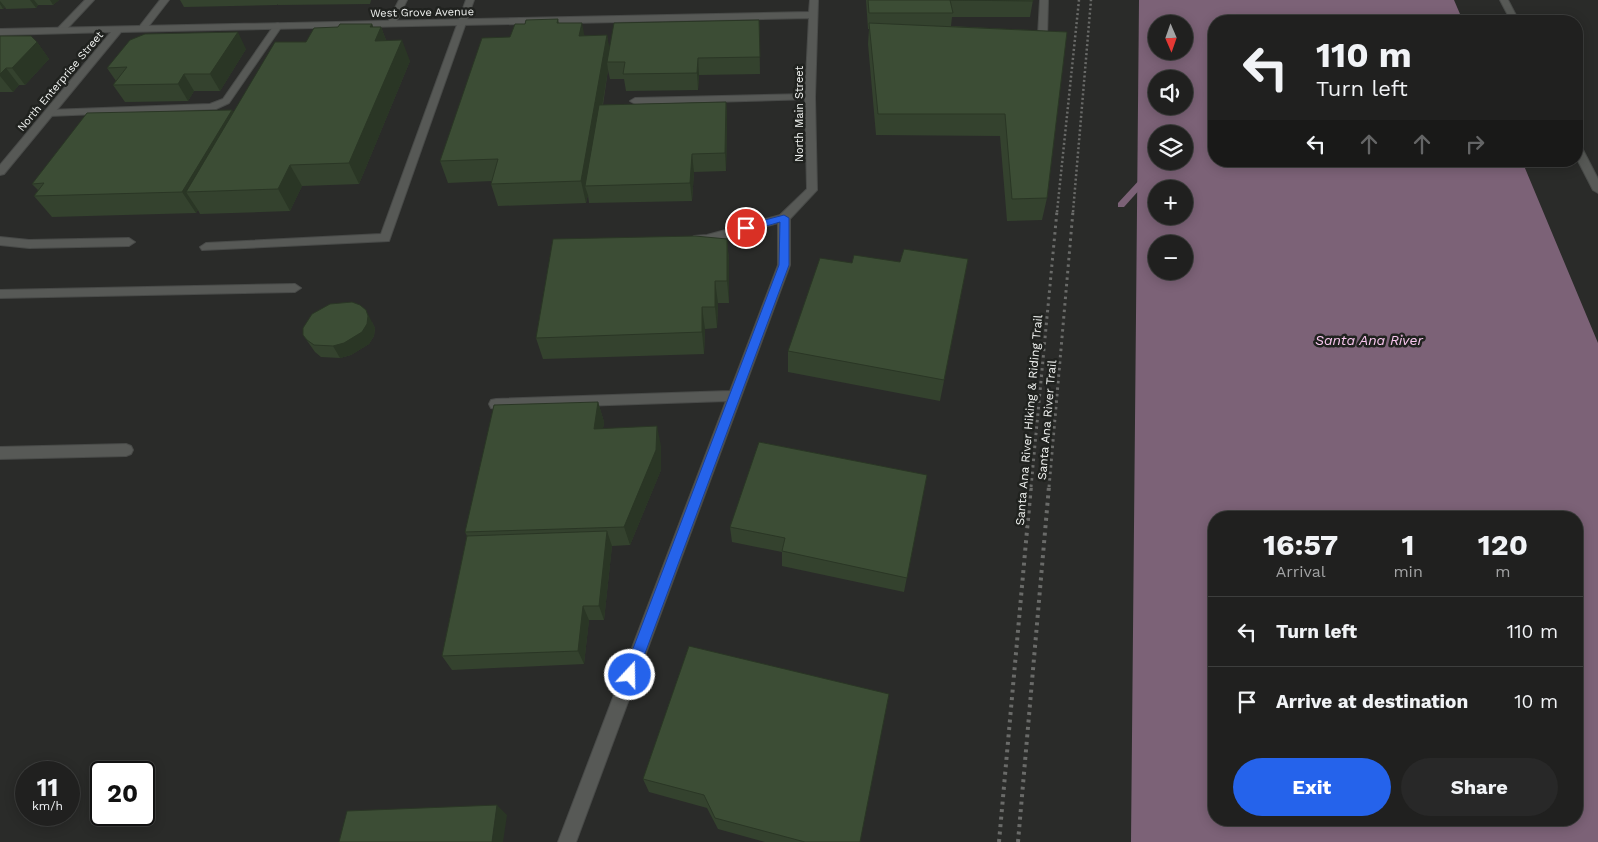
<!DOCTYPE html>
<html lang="en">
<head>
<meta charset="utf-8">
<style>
	body { margin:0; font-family:"Work Sans",sans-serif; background:#282828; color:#f1f3f6; height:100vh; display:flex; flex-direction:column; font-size:19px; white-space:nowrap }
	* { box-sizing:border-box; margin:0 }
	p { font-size:16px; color:#a2a3a4 }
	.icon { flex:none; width:28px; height:28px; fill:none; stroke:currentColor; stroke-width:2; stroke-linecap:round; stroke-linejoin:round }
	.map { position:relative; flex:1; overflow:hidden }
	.drawer { position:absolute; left:1208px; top:511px; width:375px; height:315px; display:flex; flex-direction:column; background:#20201f; border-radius:20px; box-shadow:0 2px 12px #0003,0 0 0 1px #3d3e3d }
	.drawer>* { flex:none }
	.hud { position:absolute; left:1208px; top:15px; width:375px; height:152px; border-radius:20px; box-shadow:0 2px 12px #0003,0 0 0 1px #3d3e3d; background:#20201f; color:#f1f3f6; overflow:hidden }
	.needle { width:32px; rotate:178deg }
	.controls { position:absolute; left:1148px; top:15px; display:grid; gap:10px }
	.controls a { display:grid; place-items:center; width:45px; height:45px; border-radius:50%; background:#20201f; box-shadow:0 2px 12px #0003,0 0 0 1px #3d3e3d; font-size:25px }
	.speed { position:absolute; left:15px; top:761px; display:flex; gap:10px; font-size:25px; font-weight:700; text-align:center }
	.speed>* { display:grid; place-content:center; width:65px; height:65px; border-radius:50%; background:#20201f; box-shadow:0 2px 12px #0003,0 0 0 1px #3d3e3d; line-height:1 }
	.speed small { font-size:12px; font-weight:400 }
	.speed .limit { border:2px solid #111; border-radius:8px; background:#fff; color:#111 }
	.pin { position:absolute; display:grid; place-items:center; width:42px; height:42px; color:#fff; margin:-21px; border:2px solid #fff; border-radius:50%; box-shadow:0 1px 5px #0007 }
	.me { position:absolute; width:55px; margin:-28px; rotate:21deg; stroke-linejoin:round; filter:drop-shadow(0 0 4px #0008) }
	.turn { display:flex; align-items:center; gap:18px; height:105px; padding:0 25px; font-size:22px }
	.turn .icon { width:65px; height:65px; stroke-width:2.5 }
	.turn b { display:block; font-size:35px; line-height:42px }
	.lanes { display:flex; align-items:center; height:48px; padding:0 25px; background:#0003; justify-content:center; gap:25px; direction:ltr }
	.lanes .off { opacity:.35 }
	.eta { display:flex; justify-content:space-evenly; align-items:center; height:85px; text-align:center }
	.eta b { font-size:30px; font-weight:700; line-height:35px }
	.button { display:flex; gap:10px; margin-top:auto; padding:10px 25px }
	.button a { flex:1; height:58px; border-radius:30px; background:#2563eb; color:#fff; font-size:20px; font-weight:700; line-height:58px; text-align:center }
	.button a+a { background:#282828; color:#f1f3f6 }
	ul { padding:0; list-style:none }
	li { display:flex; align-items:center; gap:15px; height:70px; padding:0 25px; border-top:1px solid #3d3e3d }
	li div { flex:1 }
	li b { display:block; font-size:19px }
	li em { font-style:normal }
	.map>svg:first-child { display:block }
</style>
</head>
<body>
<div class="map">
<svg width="1598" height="842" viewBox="0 0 1598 842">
	<rect width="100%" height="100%" fill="#2a2b29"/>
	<path fill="#7c6277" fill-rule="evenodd" d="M 1139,0 L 1454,0 L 1463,21 L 1214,21 L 1214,161 L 1522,161 L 1598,343 L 1598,842 L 1131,842 ZM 1156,24 L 1184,24 L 1184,51 L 1156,51 ZM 1156,79 L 1184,79 L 1184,106 L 1156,106 ZM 1156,134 L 1184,134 L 1184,161 L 1156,161 ZM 1156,189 L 1184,189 L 1184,216 L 1156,216 ZM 1156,244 L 1184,244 L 1184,271 L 1156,271 ZM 1214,518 L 1576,518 L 1576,820 L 1214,820 Z"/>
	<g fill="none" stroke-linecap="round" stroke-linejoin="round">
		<path fill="#7c6277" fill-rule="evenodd" d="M 1143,176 L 1149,176 L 1150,178 L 1124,207 L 1118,207 L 1118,203 Z"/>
		<g stroke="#484a48" stroke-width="2">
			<path id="service" d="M 85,0 L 94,0 L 64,32 L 58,32 L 58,28 Z
				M 160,0 L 169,0 L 145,31 L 139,31 L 139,27 Z
				M 399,0 L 407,0 L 394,26 L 388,26 L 387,24 Z
				M 466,0 L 474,0 L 389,241 L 202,250 L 200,247 L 206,243 L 381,234 Z
				M 1040,0 L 1048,0 L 1047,38 C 1042,42 1032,42 1027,38 L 1029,36 L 1038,35 Z
				M 1500,0 L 1508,0 L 1519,21 L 1511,21 Z
				M 278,23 L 282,26 L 229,103 L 216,109 L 49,116 L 44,113 L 49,110 L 210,104 L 223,99 L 275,24 Z
				M 810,94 L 815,97 L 813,99 L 635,104 L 630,101 L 635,98 Z
				M 1576,143 L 1581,146 L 1598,179 L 1598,193 L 1593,190 L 1576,157 Z
				M 784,214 L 790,218 L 790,265 L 576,842 L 558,842 L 726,401 L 496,409 L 491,408 L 489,404 L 491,400 L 496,399 L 730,391 L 778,265 L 778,223 C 763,227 697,250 688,240 L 694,236 L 707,235 Z
				M 0,237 L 29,240 L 129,238 L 135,242 L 129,246 L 29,248 L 0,245 Z
				M 295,284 L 301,288 L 295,292 L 0,298 L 0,290 Z
				M 126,444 L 131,446 L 133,450 L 131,454 L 126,456 L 0,459 L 0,447 Z"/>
		</g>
		<g stroke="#484a48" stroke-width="2">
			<path id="minor" d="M 810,0 L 818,0 L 815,97 L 817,190 L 788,221 L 784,222 L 778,218 L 780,215 L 807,189 L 805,97 L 809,18 L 121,32 L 4,174 L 0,175 L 0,165 L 111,32 L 0,35 L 0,29 L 809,12 Z"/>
		</g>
		<path stroke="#6a6b69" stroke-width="2.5" stroke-dasharray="2 2.5" stroke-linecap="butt" d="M 1057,212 L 1079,0
			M 1073,212 L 1091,0"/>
		<path stroke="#6a6b69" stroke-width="3" stroke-dasharray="2.5 4" stroke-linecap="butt" d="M 1031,487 L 1057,211
			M 1049,487 L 1073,211"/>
		<path stroke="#6a6b69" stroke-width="4" stroke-dasharray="3 4.5" stroke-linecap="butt" d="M 999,842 L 1031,486
			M 1018,842 L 1049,486"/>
		<use href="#service" fill="#575956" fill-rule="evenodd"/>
		<use href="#minor" fill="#575956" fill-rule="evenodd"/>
	</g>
	<path fill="#34422e" d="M 0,0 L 59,0 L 53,5 L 38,5 L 36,8 L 6,9 L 5,7 L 3,9 L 0,9 Z
		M 180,0 L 371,0 L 370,4 L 278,5 L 278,4 L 277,5 L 184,7 Z
		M 866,0 L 1033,0 L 1030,17 L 952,17 L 951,26 L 1067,32 L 1047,198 L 1042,220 L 1007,221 L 1000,136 L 876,135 L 868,44 L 869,29 L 868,29 Z
		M 558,19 L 559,23 L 585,36 L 607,35 L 609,49 L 759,20 L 760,74 L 699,75 L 698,90 L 626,91 L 624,79 L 610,79 L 608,70 L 603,105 L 726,102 L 727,119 L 726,171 L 694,172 L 692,201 L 589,203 L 588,195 L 586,203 L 498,206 L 491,184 L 492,181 L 448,183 L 440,161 L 510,37 L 525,24 Z
		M 372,24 L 373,27 L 381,27 L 386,40 L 410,61 L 359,184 L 302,186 L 290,211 L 200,214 L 198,210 L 196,213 L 52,217 L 34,196 L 38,190 L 32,184 L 232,110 L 233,113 L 306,42 L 338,27 Z
		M 0,36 L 37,42 L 49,59 L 25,85 L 19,85 L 13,92 L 0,92 Z
		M 246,49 L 220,91 L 194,91 L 188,101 L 125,102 L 113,85 L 116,81 L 107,68 Z
		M 727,239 L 729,261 L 729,303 L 718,303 L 717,328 L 705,329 L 704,354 L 543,359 L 536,338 Z
		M 968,259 L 940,401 L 788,372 L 788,351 L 852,263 L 900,262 Z
		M 372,322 L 375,328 L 374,336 L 369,344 L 351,355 L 340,358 L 321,357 L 315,352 L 303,335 Z
		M 598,402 L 604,422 L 603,428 L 661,446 L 661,470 L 630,545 L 612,546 L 604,620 L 589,620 L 584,664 L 452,670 L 442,656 L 467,536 L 465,532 Z
		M 927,475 L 904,592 L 782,566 L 782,552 L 732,542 L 730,527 Z
		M 689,646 L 860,842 L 765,842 L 718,829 L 707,808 L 649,792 L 643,779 Z"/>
	<path fill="#2a3625" d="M 30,0 L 34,0 L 38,5 L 36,8 Z
		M 50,0 L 59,0 L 53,5 Z
		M 0,1 L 5,7 L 3,9 L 0,4 Z
		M 582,23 L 586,44 L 579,36 Z
		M 372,24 L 377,36 L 381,27 L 389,48 L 383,62 L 370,27 Z
		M 238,32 L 246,49 L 220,91 L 210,74 Z
		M 607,35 L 611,57 L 607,62 L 608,70 L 589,186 L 585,186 L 588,195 L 586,203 L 581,181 Z
		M 402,40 L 410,61 L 359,184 L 349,163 Z
		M 37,42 L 49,59 L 25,85 L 12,68 Z
		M 698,58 L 699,75 L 698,90 L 697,73 Z
		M 6,68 L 19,85 L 13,92 L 0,76 L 0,74 Z
		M 184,74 L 194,91 L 188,101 L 178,84 Z
		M 726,102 L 727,119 L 726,171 L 725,153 Z
		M 232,110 L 244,131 L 186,192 L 198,210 L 196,213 L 182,192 Z
		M 692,154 L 694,172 L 692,201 L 690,183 Z
		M 290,165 L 302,186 L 290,211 L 278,189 Z
		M 727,239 L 729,261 L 729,303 L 727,281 Z
		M 715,281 L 718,303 L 717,328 L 715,307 Z
		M 702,307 L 705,329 L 704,354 L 702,332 Z
		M 366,310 L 375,328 L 374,336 L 369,344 L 351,355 L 340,358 L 333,346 Z
		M 598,402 L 604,422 L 600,449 L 594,429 Z
		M 657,426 L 661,446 L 661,470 L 630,545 L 624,527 Z
		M 607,531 L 612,546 L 604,620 L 599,606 Z
		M 583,606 L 589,620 L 584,664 L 578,651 Z
		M 497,805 L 507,815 L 503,842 L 492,842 Z"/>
	<path fill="#3c4d35" stroke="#2a3625" d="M 868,0 L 1033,0 L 1033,1 L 950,0 L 953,13 L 869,13 Z
		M 558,19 L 557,23 L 582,23 L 579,36 L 607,35 L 581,181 L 491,184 L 498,159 L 440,161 L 482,38 L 510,37 L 515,24 L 525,24 L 526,20 Z
		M 759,20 L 760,57 L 698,58 L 697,73 L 623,74 L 625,62 L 607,62 L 614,23 Z
		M 869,23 L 1067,32 L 1047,198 L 1012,199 L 1005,114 L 878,114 Z
		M 340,24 L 372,24 L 370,27 L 381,27 L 375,41 L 402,40 L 349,163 L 290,165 L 278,189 L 186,192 L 275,42 L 306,42 L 314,28 L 338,27 Z
		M 238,32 L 210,74 L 184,74 L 178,84 L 113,85 L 127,67 L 107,68 L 130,40 L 145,34 Z
		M 0,36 L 31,36 L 37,42 L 12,68 L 6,68 L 0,74 Z
		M 726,102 L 725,153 L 692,154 L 690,183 L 585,186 L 599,105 Z
		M 232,110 L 182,192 L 34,196 L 44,183 L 32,184 L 87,113 Z
		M 695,236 L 727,239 L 727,281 L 715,281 L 715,307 L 702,307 L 702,332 L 536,338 L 553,239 Z
		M 904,249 L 968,259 L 944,380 L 788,351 L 820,258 L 852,263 L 854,255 L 900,262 Z
		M 352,302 L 360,305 L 366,310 L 368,316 L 367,324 L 362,332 L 344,343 L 333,346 L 314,345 L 307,340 L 303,335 L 303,328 L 312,314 L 330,304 Z
		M 598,402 L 594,429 L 657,426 L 656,450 L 624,527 L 465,532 L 494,405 Z
		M 759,442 L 927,475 L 907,578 L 782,551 L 785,538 L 730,527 Z
		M 607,531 L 599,606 L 583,606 L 578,651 L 442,656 L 467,536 Z
		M 689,646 L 889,694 L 860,842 L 805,842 L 715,818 L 704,795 L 643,779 Z
		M 497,805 L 492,842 L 339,842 L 347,811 Z"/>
	<path fill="#2563eb" stroke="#184099" d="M 784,215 L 789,218 L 789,265 L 637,675 L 635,679 L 630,681 L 625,679 L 623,675 L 779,265 L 780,222 L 746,232 L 741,228 L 742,226 Z"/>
	<g text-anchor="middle" stroke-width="5" stroke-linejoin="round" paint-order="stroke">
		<g font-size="11" fill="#f2f4f2" stroke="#20221f">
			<text transform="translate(422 12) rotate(-1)" y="4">West Grove Avenue</text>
			<text transform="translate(60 81) rotate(-50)" y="4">North Enterprise Street</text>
			<text transform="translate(799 114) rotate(-90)" y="4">North Main Street</text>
		</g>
		<g font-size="12" fill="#f2f4f2" stroke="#20221f">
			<text transform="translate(1029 420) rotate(-85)" y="4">Santa Ana River Hiking &amp; Riding Trail</text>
			<text transform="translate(1047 420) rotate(-85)" y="4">Santa Ana River Trail</text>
		</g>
		<g font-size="14" font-style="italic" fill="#fac8f0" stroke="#20221f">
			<text x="1369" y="345">Santa Ana River</text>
		</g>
	</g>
</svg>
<div class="controls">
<a><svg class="needle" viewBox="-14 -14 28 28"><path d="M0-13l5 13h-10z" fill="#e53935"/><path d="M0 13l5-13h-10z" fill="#a2a3a4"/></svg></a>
<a><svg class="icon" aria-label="sound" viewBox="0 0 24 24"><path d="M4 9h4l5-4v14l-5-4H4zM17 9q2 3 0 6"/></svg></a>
<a><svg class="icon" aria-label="layers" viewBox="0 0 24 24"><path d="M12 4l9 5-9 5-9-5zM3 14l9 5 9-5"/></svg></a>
<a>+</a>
<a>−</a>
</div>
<div class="speed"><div>11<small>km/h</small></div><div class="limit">20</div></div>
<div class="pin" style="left:746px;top:228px;background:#d93025"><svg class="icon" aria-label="arrive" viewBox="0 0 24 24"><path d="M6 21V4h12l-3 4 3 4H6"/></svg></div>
<svg class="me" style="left:630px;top:675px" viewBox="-20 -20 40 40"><circle r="17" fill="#2563eb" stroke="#fff" stroke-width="3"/><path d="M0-11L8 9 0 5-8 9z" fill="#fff"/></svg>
<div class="hud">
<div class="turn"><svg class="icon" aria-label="left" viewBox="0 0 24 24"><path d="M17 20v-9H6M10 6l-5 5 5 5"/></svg><div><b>110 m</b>Turn left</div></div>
<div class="lanes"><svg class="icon" aria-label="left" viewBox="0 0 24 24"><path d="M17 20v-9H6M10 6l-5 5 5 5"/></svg><svg class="icon off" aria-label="ahead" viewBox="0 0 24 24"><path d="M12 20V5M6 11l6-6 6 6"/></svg><svg class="icon off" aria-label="ahead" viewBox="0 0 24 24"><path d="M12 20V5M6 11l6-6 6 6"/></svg><svg class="icon off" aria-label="right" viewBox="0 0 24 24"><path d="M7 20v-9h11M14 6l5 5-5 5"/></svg></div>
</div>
<section class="drawer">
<div class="eta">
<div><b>16:57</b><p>Arrival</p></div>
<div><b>1</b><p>min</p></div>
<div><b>120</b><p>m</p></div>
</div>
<ul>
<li><svg class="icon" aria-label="left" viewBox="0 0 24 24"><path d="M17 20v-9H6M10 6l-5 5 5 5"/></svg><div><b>Turn left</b></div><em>110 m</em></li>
<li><svg class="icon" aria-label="arrive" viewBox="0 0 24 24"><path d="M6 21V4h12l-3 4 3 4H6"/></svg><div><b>Arrive at destination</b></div><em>10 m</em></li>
</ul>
<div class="button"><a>Exit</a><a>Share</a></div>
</section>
</div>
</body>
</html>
